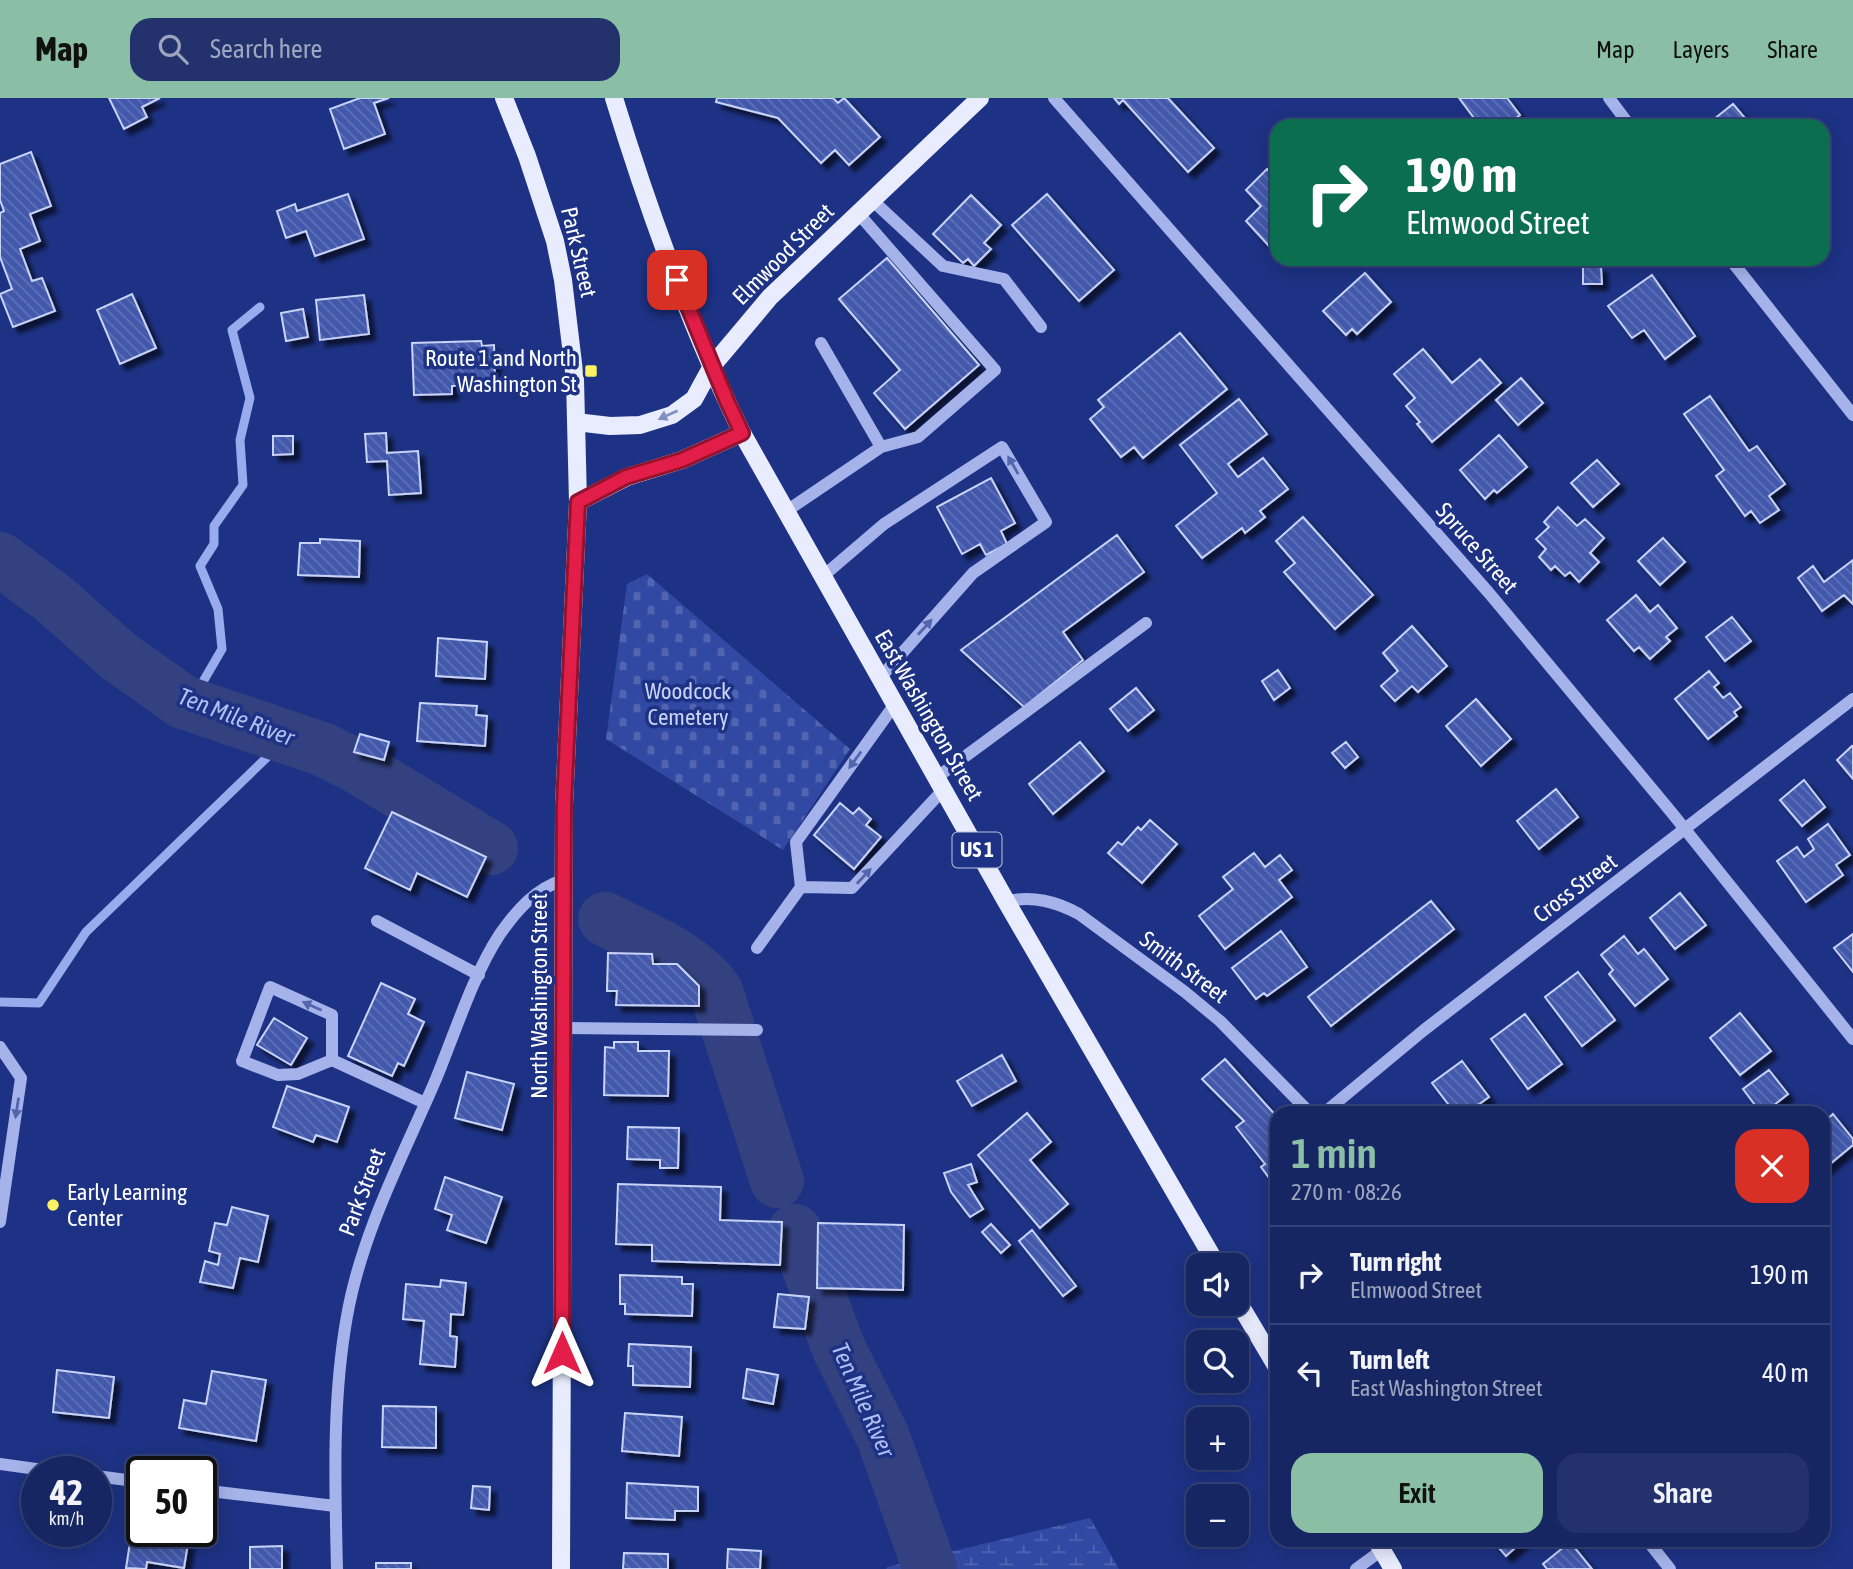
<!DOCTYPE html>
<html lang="en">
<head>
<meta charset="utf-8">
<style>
	body { margin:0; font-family:"Asap Condensed",sans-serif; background:#23326c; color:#f1f3f6; height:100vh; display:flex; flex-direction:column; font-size:26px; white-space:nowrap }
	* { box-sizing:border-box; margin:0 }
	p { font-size:23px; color:#9ea5be }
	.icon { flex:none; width:38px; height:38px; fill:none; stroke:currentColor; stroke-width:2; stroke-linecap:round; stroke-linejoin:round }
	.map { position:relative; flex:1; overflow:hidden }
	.sheet { position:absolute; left:1270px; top:1008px; width:560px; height:441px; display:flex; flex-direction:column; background:#162663; border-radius:21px; box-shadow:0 4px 18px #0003,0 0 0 2px #354378 }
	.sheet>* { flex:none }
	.guide { position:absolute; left:1270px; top:21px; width:560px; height:147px; border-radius:21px; box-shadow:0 4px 18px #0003,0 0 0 2px #354378; background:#0b6e4f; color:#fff; overflow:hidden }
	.buttons { position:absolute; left:1186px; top:1155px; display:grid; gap:14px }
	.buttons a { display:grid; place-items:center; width:63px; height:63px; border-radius:14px; background:#162663; box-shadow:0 4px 18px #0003,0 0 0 2px #354378; font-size:35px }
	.speed { position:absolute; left:21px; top:1358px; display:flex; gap:14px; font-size:35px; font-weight:700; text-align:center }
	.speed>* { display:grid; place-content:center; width:91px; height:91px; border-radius:50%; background:#162663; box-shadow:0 4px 18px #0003,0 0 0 2px #354378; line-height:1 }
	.speed small { font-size:18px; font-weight:400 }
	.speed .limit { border:4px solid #111; border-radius:10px; background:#fff; color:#111 }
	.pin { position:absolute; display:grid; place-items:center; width:60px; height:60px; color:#fff; margin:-30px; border-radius:14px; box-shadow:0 4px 10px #0006 }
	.me { position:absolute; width:77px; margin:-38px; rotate:0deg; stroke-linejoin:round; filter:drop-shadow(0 0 5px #0008) }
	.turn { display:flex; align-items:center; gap:24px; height:147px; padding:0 21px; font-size:32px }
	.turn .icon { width:91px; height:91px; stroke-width:2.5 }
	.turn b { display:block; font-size:49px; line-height:60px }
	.round { display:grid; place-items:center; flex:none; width:74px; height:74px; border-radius:21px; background:#23326c }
	.summary { display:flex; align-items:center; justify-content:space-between; height:119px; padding:0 21px }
	h1 { font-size:42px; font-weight:600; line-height:52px; color:#8abfa5 }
	.button { display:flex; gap:14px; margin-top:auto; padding:14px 21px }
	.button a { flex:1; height:80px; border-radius:21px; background:#8abfa5; color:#111; font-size:28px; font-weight:600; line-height:80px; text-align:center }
	.button a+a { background:#23326c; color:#f1f3f6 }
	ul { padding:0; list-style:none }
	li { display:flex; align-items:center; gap:21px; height:98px; padding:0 21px; border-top:2px solid #354378 }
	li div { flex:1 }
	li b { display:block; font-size:26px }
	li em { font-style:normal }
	header { display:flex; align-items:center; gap:42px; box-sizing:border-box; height:98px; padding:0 35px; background:#8abfa5; color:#111 }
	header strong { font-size:33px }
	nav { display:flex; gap:38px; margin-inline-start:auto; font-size:24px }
	.search { width:490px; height:63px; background:#23326c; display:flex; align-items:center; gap:18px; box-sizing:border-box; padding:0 24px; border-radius:21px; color:#9ea5be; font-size:26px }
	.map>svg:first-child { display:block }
</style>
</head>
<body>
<header>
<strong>Map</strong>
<div class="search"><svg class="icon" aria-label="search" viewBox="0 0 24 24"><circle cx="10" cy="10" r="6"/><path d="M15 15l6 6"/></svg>Search here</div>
<nav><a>Map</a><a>Layers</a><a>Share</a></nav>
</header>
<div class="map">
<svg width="1853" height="1471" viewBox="0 0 1853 1471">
	<defs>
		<pattern id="wetland-marsh" width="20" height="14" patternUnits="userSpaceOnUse" patternTransform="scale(1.75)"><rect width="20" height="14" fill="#3149a2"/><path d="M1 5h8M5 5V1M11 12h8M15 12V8" fill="none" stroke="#5064b0"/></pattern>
		<pattern id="cemetery-stones" width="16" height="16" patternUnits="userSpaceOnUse" patternTransform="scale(1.75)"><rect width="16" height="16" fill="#3149a2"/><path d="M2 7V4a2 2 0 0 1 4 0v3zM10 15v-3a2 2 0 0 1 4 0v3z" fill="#5064b0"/></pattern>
		<pattern id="building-back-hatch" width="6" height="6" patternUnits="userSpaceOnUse" patternTransform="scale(1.75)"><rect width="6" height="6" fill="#4258ab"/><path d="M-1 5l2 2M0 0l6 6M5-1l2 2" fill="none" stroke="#5e71b8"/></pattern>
		<filter id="shadow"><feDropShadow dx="6" dy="6" stdDeviation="2" flood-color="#0009"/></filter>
	</defs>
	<rect width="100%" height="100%" fill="#1d3284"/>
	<path fill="url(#wetland-marsh)" d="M 1090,1420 L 1119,1471 L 886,1471 L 887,1469 Z"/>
	<path fill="url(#cemetery-stones)" d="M 647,476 L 850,651 L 783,752 L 606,641 L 627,486 Z"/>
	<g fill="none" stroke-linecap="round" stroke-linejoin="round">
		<path stroke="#98abec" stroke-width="9" d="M 190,606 L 222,551 L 218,511 L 200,468 L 214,446 L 214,428 L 243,387 L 240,342 L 250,300 L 232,232 L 260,209
			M 0,904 L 39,905 L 86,834 L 288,639"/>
		<path stroke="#334180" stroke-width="54" d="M 0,461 L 54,501 L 117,557 L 183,604 L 322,651 L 356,668 L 491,750
			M 605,821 C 643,841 690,857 716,893 L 777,1083
			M 795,1133 L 839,1251 L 883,1339 L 930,1471"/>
	</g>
	<path fill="url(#building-back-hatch)" stroke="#c9d3f8" stroke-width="2" filter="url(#shadow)" d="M 109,0 L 160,0 L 142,9 L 147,19 L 124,31 Z
		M 360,0 L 389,0 L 374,5 L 385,36 L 344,51 L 330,11 Z
		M 717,0 L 833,0 L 838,5 L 844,0 L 880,39 L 849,67 L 835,52 L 821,65 L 778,20 L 716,4 Z
		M 1114,0 L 1168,0 L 1214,50 L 1188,74 L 1123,2 L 1119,6 Z
		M 1459,0 L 1507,0 L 1520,17 L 1505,28 L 1480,28 Z
		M 1733,6 L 1745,20 L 1735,28 L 1712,28 L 1709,25 Z
		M 31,54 L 51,108 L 30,116 L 40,143 L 20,151 L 32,183 L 42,180 L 55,213 L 13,229 L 0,196 L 12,191 L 0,159 L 0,115 L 4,113 L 0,102 L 0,66 Z
		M 1267,71 L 1278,83 L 1278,143 L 1276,141 L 1269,148 L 1246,123 L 1261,108 L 1246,92 Z
		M 348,96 L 364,141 L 315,158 L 306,133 L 286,140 L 277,113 L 295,106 L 297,113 Z
		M 1047,96 L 1114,172 L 1079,203 L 1012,127 Z
		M 971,97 L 1001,127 L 984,145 L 991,151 L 974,168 L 968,161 L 963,165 L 933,136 Z
		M 887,160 L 979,267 L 905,331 L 874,295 L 900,272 L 839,201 Z
		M 1583,169 L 1601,169 L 1602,186 L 1583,186 Z
		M 1365,175 L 1391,204 L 1357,236 L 1352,231 L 1346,237 L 1323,213 Z
		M 1652,177 L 1695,238 L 1665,261 L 1644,232 L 1632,240 L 1608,208 Z
		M 132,196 L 156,250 L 120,266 L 97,212 Z
		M 364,197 L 369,236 L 320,242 L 316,202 Z
		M 303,211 L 308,239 L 286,243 L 281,215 Z
		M 1180,235 L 1227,291 L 1143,360 L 1134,349 L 1121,359 L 1090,321 L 1104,309 L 1098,302 Z
		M 481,243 L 482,248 L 494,247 L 495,283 L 483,283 L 483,287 L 452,288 L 452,296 L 414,297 L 412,245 Z
		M 1423,251 L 1452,285 L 1480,261 L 1501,285 L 1432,344 L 1417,326 L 1420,324 L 1406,308 L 1415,300 L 1394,276 Z
		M 1521,280 L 1543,305 L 1518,327 L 1496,302 Z
		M 1710,298 L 1749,353 L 1757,348 L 1785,386 L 1769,398 L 1779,412 L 1760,425 L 1751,413 L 1745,418 L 1716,378 L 1724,372 L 1684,316 Z
		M 1239,301 L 1267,336 L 1228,366 L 1238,379 L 1263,360 L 1288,391 L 1260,413 L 1265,419 L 1245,435 L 1242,430 L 1202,460 L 1176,428 L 1217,395 L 1180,347 Z
		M 386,335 L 387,355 L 418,353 L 421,395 L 389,397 L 387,363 L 367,364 L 365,336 Z
		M 1499,337 L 1527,369 L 1497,395 L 1494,392 L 1485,401 L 1460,372 Z
		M 273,338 L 293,338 L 293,356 L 273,357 Z
		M 1597,362 L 1619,386 L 1593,409 L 1571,385 Z
		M 991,380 L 1015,425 L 1001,433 L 1007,446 L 986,457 L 980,446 L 962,456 L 937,409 Z
		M 1558,409 L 1577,428 L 1585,421 L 1604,440 L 1590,455 L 1599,464 L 1579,484 L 1570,474 L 1565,478 L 1555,468 L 1551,472 L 1539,459 L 1546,451 L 1536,441 L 1549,429 L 1544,424 Z
		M 1303,419 L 1373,497 L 1335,531 L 1284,474 L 1295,465 L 1276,443 Z
		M 1117,437 L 1144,474 L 1063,534 L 1083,562 L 1024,609 L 961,552 Z
		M 1663,440 L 1685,464 L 1660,487 L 1638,463 Z
		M 320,441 L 360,443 L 359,479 L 298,477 L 300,445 L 320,445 Z
		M 1853,462 L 1853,506 L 1844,497 L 1822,513 L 1798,480 L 1813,468 L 1824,484 Z
		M 1636,497 L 1650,514 L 1658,507 L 1677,530 L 1666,539 L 1670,543 L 1650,561 L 1639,549 L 1634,553 L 1607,522 Z
		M 1732,519 L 1751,543 L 1725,563 L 1706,539 Z
		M 1412,528 L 1447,568 L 1418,594 L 1412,588 L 1395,603 L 1381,588 L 1398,573 L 1383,555 Z
		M 438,540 L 487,544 L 485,581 L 436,578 Z
		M 1278,572 L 1290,590 L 1274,602 L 1262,583 Z
		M 1709,573 L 1719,585 L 1714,589 L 1723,600 L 1730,595 L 1741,609 L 1734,614 L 1737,618 L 1708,641 L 1675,601 Z
		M 1136,590 L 1154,612 L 1128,633 L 1110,611 Z
		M 1476,601 L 1511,641 L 1481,668 L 1446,628 Z
		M 420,605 L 477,608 L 476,617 L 487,618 L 485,648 L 417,643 Z
		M 360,636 L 389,644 L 384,662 L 354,654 Z
		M 1080,644 L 1104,673 L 1053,716 L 1029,686 Z
		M 1346,644 L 1358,659 L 1345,670 L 1332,655 Z
		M 1852,648 L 1853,649 L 1853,681 L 1837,662 Z
		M 1804,682 L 1825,709 L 1802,728 L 1780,702 Z
		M 1556,691 L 1578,719 L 1539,751 L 1517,723 Z
		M 840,705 L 853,716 L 859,710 L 871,721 L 866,727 L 881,739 L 854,771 L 814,737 Z
		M 392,714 L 486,759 L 467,799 L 417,775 L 410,792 L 365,770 Z
		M 1150,722 L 1177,746 L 1142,785 L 1108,755 L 1118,744 L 1122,747 L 1138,729 L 1141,732 Z
		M 1828,726 L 1850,757 L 1836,767 L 1843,777 L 1806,804 L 1777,763 L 1797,749 L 1804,759 L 1814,751 L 1808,741 Z
		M 1254,755 L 1265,769 L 1280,757 L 1292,772 L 1279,782 L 1292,799 L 1225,851 L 1199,818 L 1233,791 L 1223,779 Z
		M 1680,795 L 1706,827 L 1675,851 L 1650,820 Z
		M 1431,803 L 1454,831 L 1331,928 L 1308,899 Z
		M 1281,833 L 1307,869 L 1267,898 L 1264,895 L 1256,901 L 1232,870 Z
		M 1853,836 L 1853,874 L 1834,850 Z
		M 1624,838 L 1638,856 L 1644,851 L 1668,881 L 1635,908 L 1609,876 L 1613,872 L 1601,857 Z
		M 608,855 L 652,856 L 653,866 L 677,866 L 699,888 L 699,908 L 616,907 L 617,893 L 607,893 Z
		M 1578,874 L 1615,922 L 1582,948 L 1545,899 Z
		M 381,885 L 415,901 L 408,916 L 424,924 L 404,968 L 398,965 L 392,978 L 348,958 Z
		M 1740,915 L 1771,953 L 1740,977 L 1710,940 Z
		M 1525,916 L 1562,966 L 1528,991 L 1491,941 Z
		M 274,920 L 307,940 L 291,967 L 257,947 Z
		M 614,944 L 638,944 L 638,953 L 669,953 L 668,998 L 604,997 L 605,949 L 614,950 Z
		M 1002,957 L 1016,983 L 972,1008 L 957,983 Z
		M 1225,961 L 1278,1020 L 1278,1092 L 1261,1069 L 1265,1066 L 1236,1029 L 1244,1023 L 1202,981 Z
		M 1462,963 L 1489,999 L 1467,1015 L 1455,1015 L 1432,985 Z
		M 1769,972 L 1788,996 L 1764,1015 L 1761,1015 L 1743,991 Z
		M 467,974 L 514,986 L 502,1032 L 455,1020 Z
		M 287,988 L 349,1009 L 337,1044 L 316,1037 L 313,1044 L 273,1029 Z
		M 1027,1015 L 1051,1044 L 1030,1062 L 1068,1106 L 1040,1130 L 978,1057 Z
		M 1833,1016 L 1853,1041 L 1853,1047 L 1824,1071 L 1824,1024 Z
		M 628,1029 L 679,1030 L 678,1070 L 660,1070 L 660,1062 L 627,1061 Z
		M 971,1066 L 977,1084 L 968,1087 L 983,1111 L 970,1119 L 951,1094 L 944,1075 Z
		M 445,1079 L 502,1099 L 486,1145 L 447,1132 L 452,1117 L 435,1111 Z
		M 618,1086 L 721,1089 L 720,1122 L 782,1124 L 780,1167 L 652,1163 L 652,1147 L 616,1146 Z
		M 232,1109 L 268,1118 L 258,1164 L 240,1160 L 233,1190 L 200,1184 L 205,1163 L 218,1167 L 220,1156 L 209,1153 L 215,1125 L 227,1127 Z
		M 818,1125 L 904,1127 L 903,1192 L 817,1190 Z
		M 991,1126 L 1010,1147 L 1001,1155 L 982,1134 Z
		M 1032,1132 L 1076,1188 L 1063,1198 L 1019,1143 Z
		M 620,1177 L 682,1179 L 682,1186 L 693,1186 L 692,1218 L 625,1216 L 625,1206 L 620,1206 Z
		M 441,1182 L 466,1185 L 463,1217 L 451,1216 L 450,1238 L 457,1239 L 455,1269 L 420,1266 L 424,1223 L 403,1221 L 406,1186 L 440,1189 Z
		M 778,1196 L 809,1199 L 805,1231 L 774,1229 Z
		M 629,1246 L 691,1249 L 690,1289 L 633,1287 L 633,1268 L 628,1268 Z
		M 747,1271 L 778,1277 L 773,1306 L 743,1300 Z
		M 57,1272 L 114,1279 L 109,1320 L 53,1314 Z
		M 212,1273 L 266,1282 L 256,1343 L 179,1330 L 184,1302 L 206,1306 Z
		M 383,1308 L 436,1309 L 436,1350 L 382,1349 Z
		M 625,1315 L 682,1319 L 679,1358 L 622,1353 Z
		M 627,1385 L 698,1389 L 698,1413 L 675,1413 L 675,1422 L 626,1420 Z
		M 473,1388 L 490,1389 L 489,1412 L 471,1410 Z
		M 143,1433 L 190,1433 L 184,1470 L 147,1464 L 146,1471 L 126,1470 L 131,1438 L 142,1440 Z
		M 1492,1442 L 1524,1442 L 1506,1458 Z
		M 1570,1444 L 1592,1471 L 1547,1471 L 1543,1466 Z
		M 282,1448 L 282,1471 L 250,1471 L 250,1449 Z
		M 728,1451 L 761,1453 L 760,1471 L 727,1471 Z
		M 624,1455 L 668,1456 L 668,1471 L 623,1471 Z
		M 376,1465 L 411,1465 L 411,1471 L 376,1471 Z"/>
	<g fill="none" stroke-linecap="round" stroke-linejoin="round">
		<path stroke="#a5b3ea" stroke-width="12" d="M 1054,0 L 1489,495 L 1672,715 L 1853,941
			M 1609,0 L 1630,28
			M 872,102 L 943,168 L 1004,181 L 1041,229
			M 1730,161 L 1853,317
			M 821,245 L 881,349
			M 785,414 L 881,349 L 918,339 L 995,272 L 858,115
			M 822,479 L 884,426 L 1002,349 L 1046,424 L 973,475 L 880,580
			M 936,680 L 1146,525
			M 801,789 L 852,790 L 943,692
			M 1006,803 C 1034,798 1055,803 1079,816 L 1185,894 L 1220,923 L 1310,1015
			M 377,823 L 479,877
			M 757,850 L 801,789 L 796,744 L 895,606
			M 564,930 L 757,932
			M 0,949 L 21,980 L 0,1124
			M 332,962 L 332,917 L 270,889 L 242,963 L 278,977 L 298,976 L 332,962 L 425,1005
			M 1324,1015 L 1424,932 L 1853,601
			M 0,1366 L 58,1374
			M 96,1378 L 142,1384
			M 201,1392 L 335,1408
			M 1647,1442 L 1670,1471
			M 337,1471 C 335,1386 332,1302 347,1218 C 362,1134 403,1058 436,981 C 455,935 473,877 500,836 C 517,812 535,791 563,782
			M 1356,1471 L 1382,1452"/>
		<path stroke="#e8ecfe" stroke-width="18" d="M 504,0 L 527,58 L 555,143 L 563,182 L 575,282 L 578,404 L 564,707 L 561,1471
			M 614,0 C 649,114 690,228 742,335 L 1006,803 L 1217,1167
			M 576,324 L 610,328 L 640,327 L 672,317 L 694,301 L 712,268 L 770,199 L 980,0
			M 578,404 L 627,379 L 682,362 L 742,335
			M 1237,1202 L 1278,1271
			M 1376,1442 L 1393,1471"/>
	</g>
	<defs><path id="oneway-solid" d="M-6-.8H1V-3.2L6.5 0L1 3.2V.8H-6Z" transform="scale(1.75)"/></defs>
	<use fill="#828fc1" href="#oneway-solid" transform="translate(668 317) rotate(156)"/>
	<g fill="#5366ad">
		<use href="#oneway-solid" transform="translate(1013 367) rotate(-120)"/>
		<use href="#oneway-solid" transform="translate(925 529) rotate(-48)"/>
		<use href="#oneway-solid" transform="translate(855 662) rotate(126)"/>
		<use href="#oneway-solid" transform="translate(864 778) rotate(-47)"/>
		<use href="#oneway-solid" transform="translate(312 908) rotate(-156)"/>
		<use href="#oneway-solid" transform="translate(17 1010) rotate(99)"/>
	</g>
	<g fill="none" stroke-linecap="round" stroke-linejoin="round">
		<g stroke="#92132f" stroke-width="18">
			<path id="route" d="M 562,1255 L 564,707 L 578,404 L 626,379 L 682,362 L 742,335 L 727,303 L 677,182"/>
		</g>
		<use href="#route" stroke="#e11d48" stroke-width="12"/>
	</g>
	<g fill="#faf263" stroke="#1d3284" stroke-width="2.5">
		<rect x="584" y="266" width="14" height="14" rx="3.5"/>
		<circle cx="53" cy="1107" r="7"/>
	</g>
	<g text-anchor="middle" stroke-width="7" stroke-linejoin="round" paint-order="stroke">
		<rect fill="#1d3284" stroke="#bbc2da" stroke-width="2" x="952.5" y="734.5" width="49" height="35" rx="5"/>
		<g font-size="21" font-weight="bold" fill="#fff">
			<text x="977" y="759">US 1</text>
		</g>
		<g font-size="23" fill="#fff" stroke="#1d3284">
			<text transform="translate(579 154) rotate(77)" y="8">Park Street</text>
			<text transform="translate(783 156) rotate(-45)" y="8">Elmwood Street</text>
			<text transform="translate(1477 450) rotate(49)" y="8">Spruce Street</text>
			<text transform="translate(929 617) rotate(60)" y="8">East Washington Street</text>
			<text transform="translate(1575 790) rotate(-37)" y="8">Cross Street</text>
			<text transform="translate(1184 869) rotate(37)" y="8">Smith Street</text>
			<text transform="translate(539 898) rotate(-90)" y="8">North Washington Street</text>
			<text transform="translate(362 1094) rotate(-69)" y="8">Park Street</text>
		</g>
		<g font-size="23" fill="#fff" stroke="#1d3284" text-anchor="end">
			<text x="577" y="268">Route 1 and North<tspan x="577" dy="26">Washington St</tspan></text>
			<text x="67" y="1102" text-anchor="start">Early Learning<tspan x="67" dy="26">Center</tspan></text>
		</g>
		<g font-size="23" fill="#c9d3f8" stroke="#1d3284">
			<text x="688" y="601">Woodcock<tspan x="688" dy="26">Cemetery</tspan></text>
		</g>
		<g font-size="24" font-style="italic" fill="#b0bef2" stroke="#1d3284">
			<text transform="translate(236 619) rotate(21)" y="8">Ten Mile River</text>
			<text transform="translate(863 1302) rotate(66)" y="8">Ten Mile River</text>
		</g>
	</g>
</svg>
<div class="buttons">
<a><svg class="icon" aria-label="sound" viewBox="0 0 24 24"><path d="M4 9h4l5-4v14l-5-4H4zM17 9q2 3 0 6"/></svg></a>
<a><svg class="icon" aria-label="search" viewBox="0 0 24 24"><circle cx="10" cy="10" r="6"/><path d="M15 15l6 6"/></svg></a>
<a>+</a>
<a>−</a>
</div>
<div class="speed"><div>42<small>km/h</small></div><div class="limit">50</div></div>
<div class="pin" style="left:677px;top:182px;background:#d93025"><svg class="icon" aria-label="arrive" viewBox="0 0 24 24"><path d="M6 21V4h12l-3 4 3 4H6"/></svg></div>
<svg class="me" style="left:562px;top:1255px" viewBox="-20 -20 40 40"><path d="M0-17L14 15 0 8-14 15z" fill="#e11d48" stroke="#fff" stroke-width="4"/></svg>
<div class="guide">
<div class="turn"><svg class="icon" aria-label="right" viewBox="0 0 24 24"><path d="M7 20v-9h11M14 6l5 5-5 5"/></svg><div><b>190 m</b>Elmwood Street</div></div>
</div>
<section class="sheet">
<div class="summary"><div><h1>1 min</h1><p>270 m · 08:26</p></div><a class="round" style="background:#d93025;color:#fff"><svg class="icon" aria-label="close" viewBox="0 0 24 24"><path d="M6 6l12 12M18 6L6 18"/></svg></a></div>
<ul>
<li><svg class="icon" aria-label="right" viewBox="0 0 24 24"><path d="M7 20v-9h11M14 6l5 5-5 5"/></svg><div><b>Turn right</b><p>Elmwood Street</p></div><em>190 m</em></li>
<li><svg class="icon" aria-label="left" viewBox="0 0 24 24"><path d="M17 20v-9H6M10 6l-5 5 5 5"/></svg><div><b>Turn left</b><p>East Washington Street</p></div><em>40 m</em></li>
</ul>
<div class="button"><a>Exit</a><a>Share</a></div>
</section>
</div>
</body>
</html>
